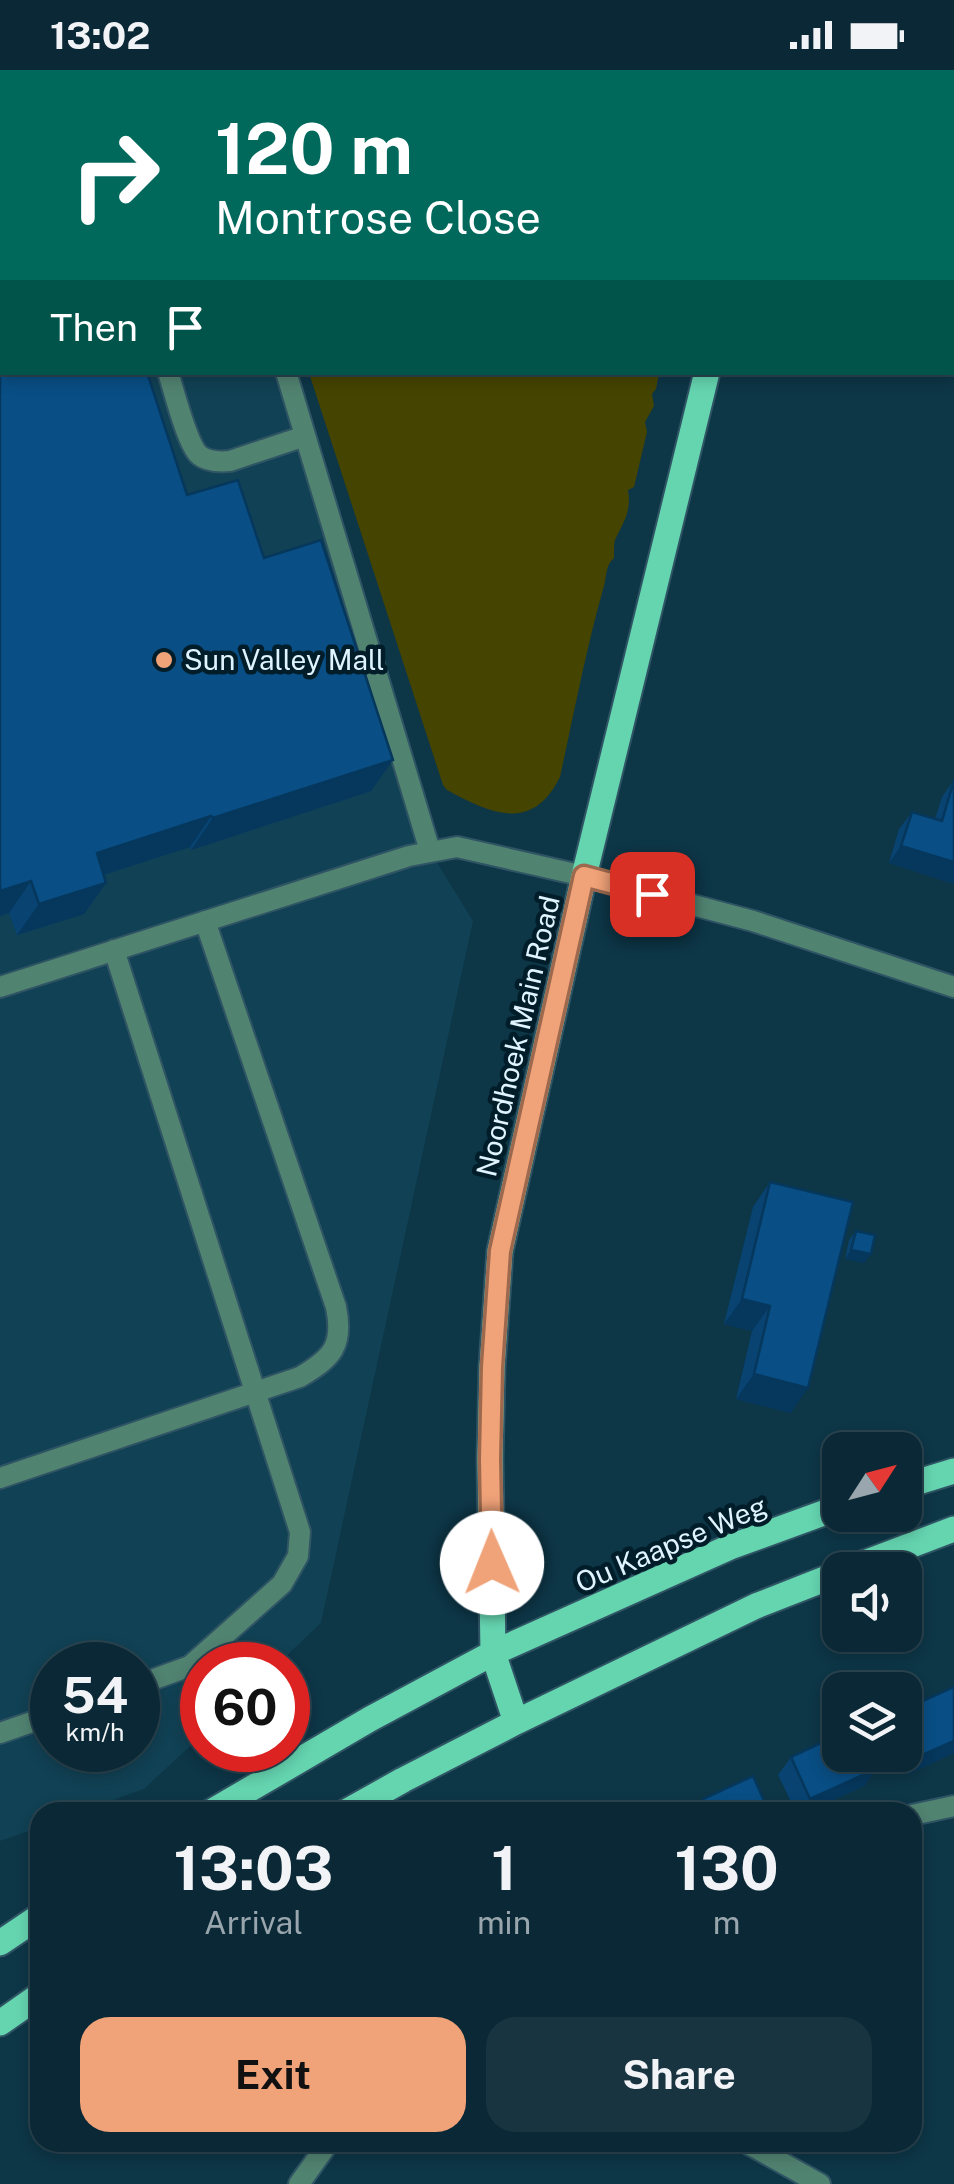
<!DOCTYPE html>
<html lang="en">
<head>
<meta charset="utf-8">
<style>
	body { margin:0; font-family:"Public Sans",sans-serif; background:#183441; color:#f1f3f6; height:100vh; display:flex; flex-direction:column; font-size:38px; white-space:nowrap }
	* { box-sizing:border-box; margin:0 }
	p { font-size:32px; color:#99a6ad }
	.icon { flex:none; width:55px; height:55px; fill:none; stroke:currentColor; stroke-width:2; stroke-linecap:round; stroke-linejoin:round }
	.map { position:relative; flex:1; overflow:hidden }
	.drawer { position:absolute; left:30px; top:1732px; width:892px; height:350px; display:flex; flex-direction:column; background:#0a2835; border-radius:30px; box-shadow:0 5px 15px #0003,0 0 0 2px #2a4450 }
	.drawer>* { flex:none }
	.hud { position:absolute; left:0px; top:0px; width:955px; height:305px; box-shadow:0 5px 15px #0003,0 0 0 2px #2a4450; background:#00695c; color:#fff; overflow:hidden }
	.needle { width:65px; rotate:54deg }
	.fabs { position:absolute; left:822px; top:1362px; display:grid; gap:20px }
	.fabs a { display:grid; place-items:center; width:100px; height:100px; border-radius:20px; background:#0a2835; box-shadow:0 5px 15px #0003,0 0 0 2px #2a4450; font-size:50px }
	.speed { position:absolute; left:30px; top:1572px; display:flex; gap:20px; font-size:50px; font-weight:700; text-align:center }
	.speed>* { display:grid; place-content:center; width:130px; height:130px; border-radius:50%; background:#0a2835; box-shadow:0 5px 15px #0003,0 0 0 2px #2a4450; line-height:1 }
	.speed small { font-size:25px; font-weight:400 }
	.speed .limit { border:15px solid #d22; background:#fff; color:#111 }
	.pin { position:absolute; display:grid; place-items:center; width:85px; height:85px; color:#fff; margin:-42px; border-radius:20px; box-shadow:0 5px 15px #0006 }
	.me { position:absolute; width:110px; margin:-55px; rotate:359deg; stroke-linejoin:round; filter:drop-shadow(0 0 8px #0008) }
	.turn { display:flex; align-items:center; gap:35px; height:210px; padding:0 50px; font-size:45px }
	.turn .icon { width:130px; height:130px; stroke-width:2.5 }
	.turn b { display:block; font-size:70px; line-height:85px }
	.then { display:flex; align-items:center; height:95px; padding:0 50px; background:#0003; gap:20px; font-size:38px }
	.eta { display:flex; justify-content:space-evenly; align-items:center; height:170px; text-align:center }
	.eta b { font-size:60px; font-weight:700; line-height:70px }
	.action { display:flex; gap:20px; margin-top:auto; padding:20px 50px }
	.action a { flex:1; height:115px; border-radius:30px; background:#f0a278; color:#111; font-size:40px; font-weight:700; line-height:115px; text-align:center }
	.action a+a { background:#183441; color:#f1f3f6 }
	.status { display:flex; justify-content:space-between; align-items:center; height:70px; padding:0 50px; background:#0a2835; direction:ltr }
	.status svg { height:28px; fill:currentColor }
	.map>svg:first-child { display:block }
</style>
</head>
<body>
<div class="status"><b>13:02</b><svg viewBox="0 0 49 12"><path d="M0 12V9h3v3zM5 12V6h3v6zM10 12V3h3v9zM15 12V0h3v12zM26 1h20v11H26zM47 4h2v5h-2z"/></svg></div>
<div class="map">
<svg width="954" height="2114" viewBox="0 0 954 2114">
	<rect width="100%" height="100%" fill="#0d3647"/>
	<path fill="#114154" fill-rule="evenodd" d="M 0,0 L 424,0 L 423,2 L 2,2 L 2,302 L 286,303 L 430,781 L 473,851 L 321,1553 L 277,1595 L 202,1595 L 202,1665 L 144,1719 L 79,1742 L 40,1742 L 40,1757 L 0,1771 ZM 52,1595 L 138,1595 L 138,1680 L 52,1680 Z"/>
	<path fill="#454400" d="M 309,303 L 659,303 L 656,319 L 652,324 L 654,336 L 645,352 L 647,362 L 634,417 L 628,420 C 632,441 623,453 615,470 C 614,473 614,483 614,488 C 605,496 607,505 604,516 C 586,579 574,643 560,707 C 532,763 491,744 447,720 L 443,715 Z"/>
	<g fill="none" stroke-linecap="round" stroke-linejoin="round">
		<g stroke="#2f5464" stroke-width="24">
			<path id="lane" d="M 285,0 L 285,2
				M 114,2 L 122,0
				M 0,39 L 2,38
				M 0,195 L 2,193
				M 168,302 C 174,321 187,374 199,385 C 208,392 220,392 230,391 L 305,366
				M 286,302 L 430,781
				M 114,880 L 300,1462 L 298,1486 L 282,1514 L 190,1596 L 138,1615
				M 0,917 L 409,786 L 457,777 L 584,806
				M 0,1408 L 300,1307 C 332,1288 344,1276 336,1237 L 205,851
				M 0,1663 L 52,1645"/>
		</g>
		<g stroke="#2f5464" stroke-width="24">
			<path id="street" d="M 423,2 L 424,0
				M 0,138 L 2,137
				M 584,806 L 753,851 L 954,917
				M 912,1745 L 954,1736
				M 745,2072 L 820,2114
				M 299,2114 L 329,2072"/>
		</g>
		<g stroke="#2f5464" stroke-width="29">
			<path id="primary" d="M 780,2 L 780,0
				M 905,1416 L 954,1401
				M 846,1500 L 954,1459
				M 516,1652 L 493,1583 L 490,1389 L 492,1297 L 500,1181 L 584,806 L 707,302
				M 211,1742 L 370,1649 L 493,1583 L 730,1477 L 840,1437
				M 346,1742 L 403,1710 L 516,1652 L 756,1536 L 840,1503
				M 0,1873 L 40,1846
				M 0,1953 L 40,1925"/>
		</g>
		<use href="#lane" stroke="#518371" stroke-width="20"/>
		<use href="#street" stroke="#518371" stroke-width="20"/>
		<use href="#primary" stroke="#65d5b0" stroke-width="25"/>
	</g>
	<path fill="#084372" d="M 328,0 L 360,0 L 357,2 L 330,2 Z
		M 0,288 L 187,425 L 264,488 L 371,721 L 191,780 L 190,777 L 103,805 L 106,813 L 84,844 L 17,865 L 9,843 L 0,846 Z
		M 954,710 L 954,814 L 889,793 L 899,759 L 912,742 L 935,749 L 942,727 Z
		M 770,1112 L 791,1343 L 736,1329 L 752,1261 L 724,1254 L 753,1137 Z
		M 856,1161 L 864,1193 L 845,1189 L 849,1170 Z
		M 905,1639 L 954,1683 L 908,1704 L 899,1685 L 905,1685 Z
		M 791,1687 L 876,1699 L 864,1716 L 807,1742 L 796,1742 L 778,1705 Z
		M 703,1729 L 769,1742 L 693,1742 Z"/>
	<path fill="#06375c" d="M 5,0 L 29,0 L 21,2 L 3,2 Z
		M 393,690 L 371,721 L 191,780 L 213,748 Z
		M 211,746 L 190,777 L 75,814 L 97,783 Z
		M 901,776 L 954,792 L 954,814 L 889,793 Z
		M 31,811 L 9,843 L 0,846 L 0,821 Z
		M 106,813 L 84,844 L 17,865 L 39,834 Z
		M 851,1180 L 871,1184 L 864,1193 L 845,1189 Z
		M 742,1229 L 770,1236 L 752,1261 L 724,1254 Z
		M 754,1304 L 808,1318 L 791,1343 L 736,1329 Z
		M 954,1671 L 954,1683 L 908,1704 L 920,1686 Z
		M 876,1699 L 864,1716 L 807,1742 L 801,1742 L 810,1729 Z"/>
	<path fill="#094e84" stroke="#06375c" stroke-width="2.5" d="M 2,287 L 2,302 L 147,302 L 187,425 L 238,410 L 264,488 L 321,470 L 393,690 L 213,748 L 211,746 L 97,783 L 106,813 L 39,834 L 31,811 L 0,821 L 0,288 Z
		M 954,710 L 954,792 L 901,776 L 912,742 L 942,751 Z
		M 770,1112 L 853,1132 L 808,1318 L 754,1304 L 770,1236 L 742,1229 Z
		M 856,1161 L 875,1165 L 871,1184 L 851,1180 Z
		M 954,1617 L 954,1671 L 920,1686 L 905,1653 L 905,1639 Z
		M 840,1664 L 840,1685 L 869,1685 L 876,1699 L 810,1729 L 791,1687 Z
		M 753,1706 L 769,1742 L 709,1742 L 703,1729 Z"/>
	<g fill="none" stroke-linecap="round" stroke-linejoin="round">
		<g stroke="#9c694e" stroke-width="25">
			<path id="route" d="M 492,1493 L 490,1389 L 492,1297 L 500,1181 L 584,806 L 652,824"/>
		</g>
		<use href="#route" stroke="#f0a278" stroke-width="18"/>
	</g>
	<circle fill="#f0a278" stroke="#001d29" stroke-width="4" cx="164" cy="590" r="10"/>
	<g text-anchor="middle" stroke-width="9" stroke-linejoin="round" paint-order="stroke">
		<g font-size="28" fill="#dff4ff" stroke="#001d29" text-anchor="start">
			<text x="184" y="600">Sun Valley Mall</text>
		</g>
		<g font-size="28" fill="#dff4ff" stroke="#001d29">
			<text transform="translate(518 966) rotate(-77)" y="10">Noordhoek Main Road</text>
			<text transform="translate(671 1474) rotate(-23)" y="10">Ou Kaapse Weg</text>
		</g>
	</g>
</svg>
<div class="fabs">
<a><svg class="needle" viewBox="-14 -14 28 28"><path d="M0-13l5 13h-10z" fill="#e53935"/><path d="M0 13l5-13h-10z" fill="#99a6ad"/></svg></a>
<a><svg class="icon" aria-label="sound" viewBox="0 0 24 24"><path d="M4 9h4l5-4v14l-5-4H4zM17 9q2 3 0 6"/></svg></a>
<a><svg class="icon" aria-label="layers" viewBox="0 0 24 24"><path d="M12 4l9 5-9 5-9-5zM3 14l9 5 9-5"/></svg></a>
</div>
<div class="speed"><div>54<small>km/h</small></div><div class="limit">60</div></div>
<div class="pin" style="left:652px;top:824px;background:#d93025"><svg class="icon" aria-label="arrive" viewBox="0 0 24 24"><path d="M6 21V4h12l-3 4 3 4H6"/></svg></div>
<svg class="me" style="left:492px;top:1493px" viewBox="-20 -20 40 40"><circle r="19" fill="#fff"/><path d="M0-13L10 11 0 6-10 11z" fill="#f0a278"/></svg>
<div class="hud">
<div class="turn"><svg class="icon" aria-label="right" viewBox="0 0 24 24"><path d="M7 20v-9h11M14 6l5 5-5 5"/></svg><div><b>120 m</b>Montrose Close</div></div>
<div class="then">Then<svg class="icon" aria-label="arrive" viewBox="0 0 24 24"><path d="M6 21V4h12l-3 4 3 4H6"/></svg></div>
</div>
<section class="drawer">
<div class="eta">
<div><b>13:03</b><p>Arrival</p></div>
<div><b>1</b><p>min</p></div>
<div><b>130</b><p>m</p></div>
</div>
<div class="action"><a>Exit</a><a>Share</a></div>
</section>
</div>
</body>
</html>
